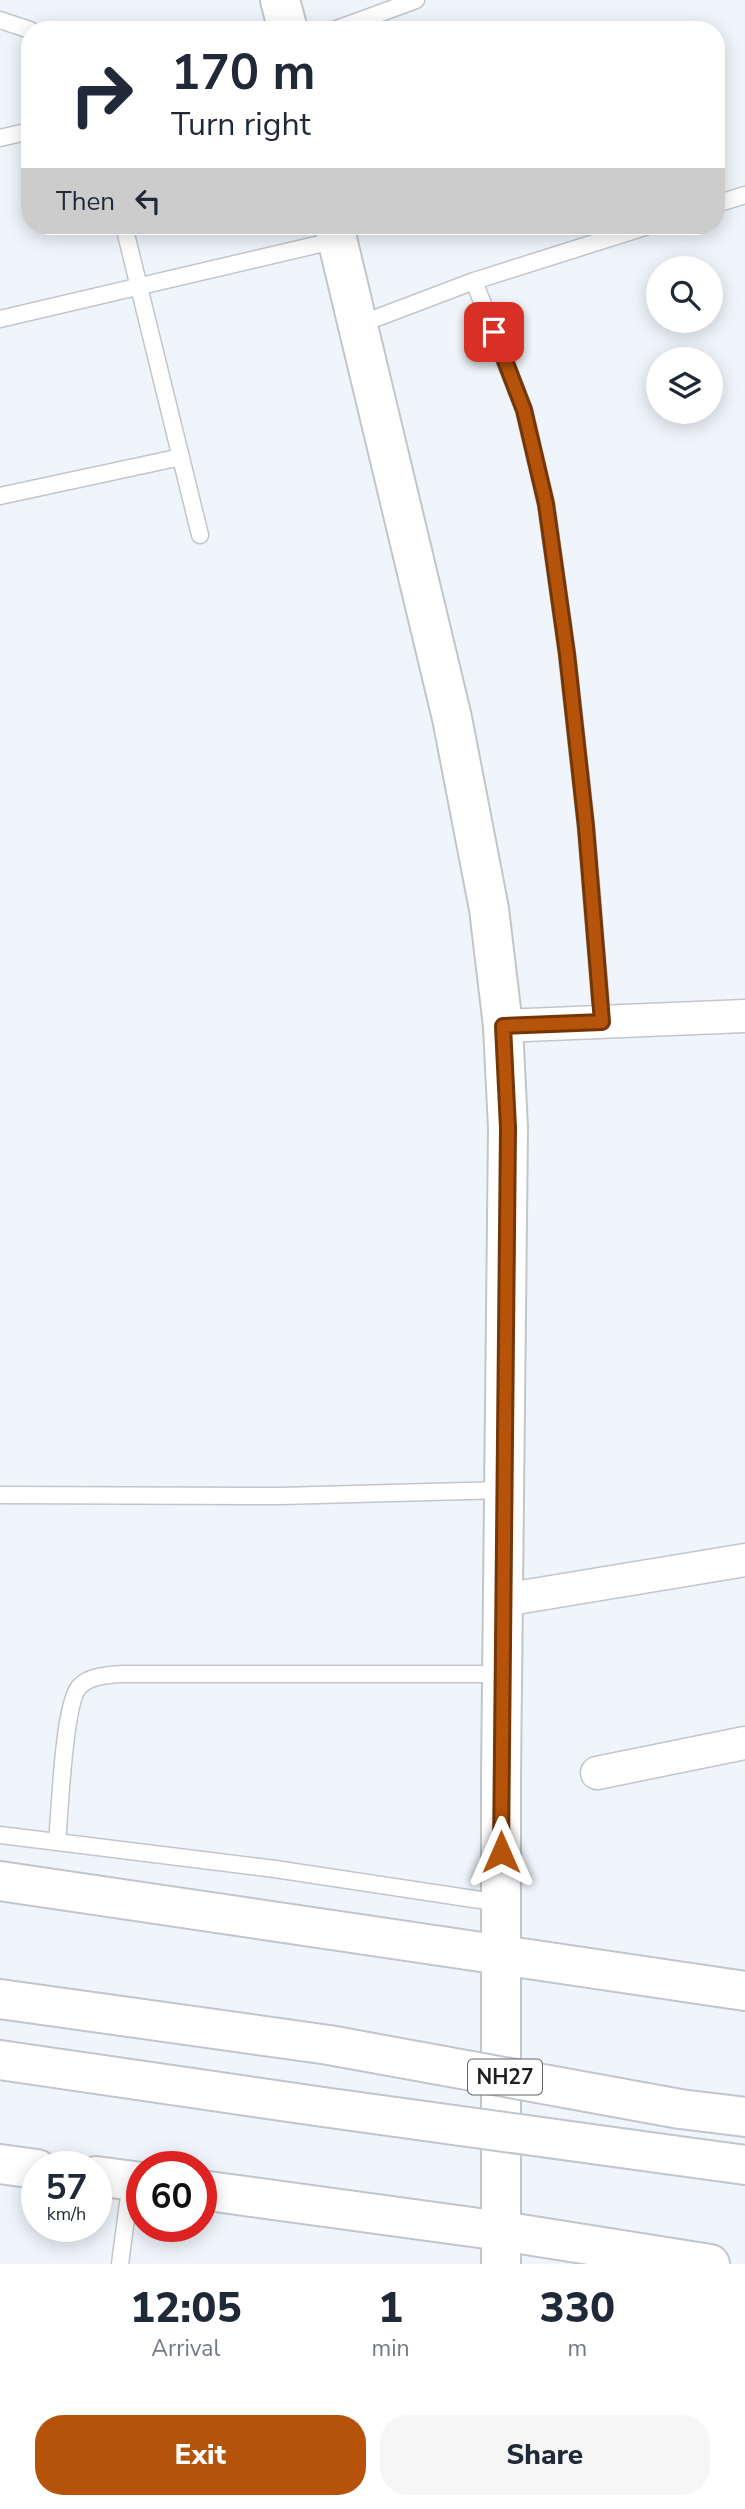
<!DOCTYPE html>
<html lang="en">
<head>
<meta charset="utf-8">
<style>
	body { margin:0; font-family:"Nunito Sans",sans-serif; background:#f6f6f7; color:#1f2937; height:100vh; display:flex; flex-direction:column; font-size:26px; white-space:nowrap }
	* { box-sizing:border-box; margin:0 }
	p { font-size:23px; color:#747a83 }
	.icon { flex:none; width:38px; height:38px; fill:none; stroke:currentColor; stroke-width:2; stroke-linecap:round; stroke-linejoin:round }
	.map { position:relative; height:2264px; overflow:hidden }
	.details { display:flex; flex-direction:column; background:#fff; flex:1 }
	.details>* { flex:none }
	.top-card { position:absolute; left:21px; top:21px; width:704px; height:214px; border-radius:28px; box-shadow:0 4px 18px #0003; background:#fff; color:#1f2937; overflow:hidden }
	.tools { position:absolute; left:646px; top:256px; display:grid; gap:14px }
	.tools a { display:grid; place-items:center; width:77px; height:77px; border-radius:50%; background:#fff; box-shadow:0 4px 18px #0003; font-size:35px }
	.speed { position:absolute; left:21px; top:2151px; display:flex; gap:14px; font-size:35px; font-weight:700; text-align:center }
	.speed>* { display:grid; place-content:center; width:91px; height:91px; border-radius:50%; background:#fff; box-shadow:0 4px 18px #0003; line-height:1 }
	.speed small { font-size:18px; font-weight:400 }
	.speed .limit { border:10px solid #d22; background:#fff; color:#111 }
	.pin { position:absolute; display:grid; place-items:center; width:60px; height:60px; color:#fff; margin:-30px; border-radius:14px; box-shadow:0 4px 10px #0006 }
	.me { position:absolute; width:77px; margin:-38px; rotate:0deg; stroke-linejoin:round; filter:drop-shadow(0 0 5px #0008) }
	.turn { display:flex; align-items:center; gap:24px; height:147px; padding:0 35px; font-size:32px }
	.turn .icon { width:91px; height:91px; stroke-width:2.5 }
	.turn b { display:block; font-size:49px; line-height:60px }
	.then { display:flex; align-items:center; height:66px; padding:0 35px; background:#0003; gap:14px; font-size:26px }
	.eta { display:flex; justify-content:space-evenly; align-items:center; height:119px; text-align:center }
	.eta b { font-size:42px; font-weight:800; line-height:49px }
	.cta { display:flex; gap:14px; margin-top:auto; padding:14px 35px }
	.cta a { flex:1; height:80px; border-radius:28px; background:#b45309; color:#fff; font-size:28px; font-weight:800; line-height:80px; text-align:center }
	.cta a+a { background:#f6f6f7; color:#1f2937 }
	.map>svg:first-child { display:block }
</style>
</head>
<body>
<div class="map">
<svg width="745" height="2264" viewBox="0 0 745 2264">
	<rect width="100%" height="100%" fill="#eff5fb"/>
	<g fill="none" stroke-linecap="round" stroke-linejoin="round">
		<g stroke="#c1c6cc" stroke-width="19">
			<path id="lane" d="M 0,20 L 30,30
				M 334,30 L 416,0
				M 0,138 L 30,131
				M 716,204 L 745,195
				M 124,226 L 200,535
				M 474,281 L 524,410 L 546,504 L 567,654 L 586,827 L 602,1022
				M 0,319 L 337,240
				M 358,325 L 474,281 L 648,226
				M 0,496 L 181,457
				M 0,1495 L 280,1496 L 504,1490
				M 0,1835 L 275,1869 L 500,1903
				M 57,1842 C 60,1815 63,1702 80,1686 C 90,1676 108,1675 121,1674 L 502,1674
				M 120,2264 L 131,2181"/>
		</g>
		<g stroke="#c1c6cc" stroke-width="35">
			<path id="street" d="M 503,1026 L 745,1016
				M 503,1600 L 745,1560
				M 597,1773 L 745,1743"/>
		</g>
		<g stroke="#c1c6cc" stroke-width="42">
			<path id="secondary" d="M 0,1881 L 745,1991
				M 0,2164 L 37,2169
				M 96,2176 L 142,2182
				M 201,2190 L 501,2231 L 710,2264"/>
		</g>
		<g stroke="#c1c6cc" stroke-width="42">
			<path id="primary" d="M 280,0 L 288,30
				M 334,226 L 452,718 L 489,909 L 503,1026 L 508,1128 L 501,1776 L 501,2264"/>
		</g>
		<g stroke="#c1c6cc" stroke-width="42">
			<path id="highway" d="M 0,1999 L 329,2045
				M 0,2060 L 323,2107
				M 680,2109 L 745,2117
				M 672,2155 L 745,2165"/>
		</g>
		<use href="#lane" stroke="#fff" stroke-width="16"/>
		<use href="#street" stroke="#fff" stroke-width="32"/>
		<use href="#secondary" stroke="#fff" stroke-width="38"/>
		<use href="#primary" stroke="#fff" stroke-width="38"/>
		<use href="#highway" stroke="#fff" stroke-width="38"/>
		<g stroke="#c1c6cc" stroke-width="42" stroke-linecap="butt">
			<path id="highway-bridge" d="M 329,2045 L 680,2109
				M 323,2107 L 672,2155"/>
		</g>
		<use href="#highway-bridge" stroke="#fff" stroke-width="38"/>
	</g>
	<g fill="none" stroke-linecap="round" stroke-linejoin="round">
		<g stroke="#753606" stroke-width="18">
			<path id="route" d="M 494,332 L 524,410 L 546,504 L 567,654 L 586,827 L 602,1022 L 503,1026 L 508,1128 L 501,1852"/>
		</g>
		<use href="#route" stroke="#b45309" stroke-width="12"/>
	</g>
	<g text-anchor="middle" stroke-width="7" stroke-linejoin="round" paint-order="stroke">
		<rect fill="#fff" stroke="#616264" stroke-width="2" x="468" y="2059.5" width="74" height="35" rx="5"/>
		<g font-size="21" font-weight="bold" fill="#1d1f21">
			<text x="505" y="2084">NH27</text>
		</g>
	</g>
</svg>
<div class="tools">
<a><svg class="icon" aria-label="search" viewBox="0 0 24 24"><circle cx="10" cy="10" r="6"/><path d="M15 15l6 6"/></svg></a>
<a><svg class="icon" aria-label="layers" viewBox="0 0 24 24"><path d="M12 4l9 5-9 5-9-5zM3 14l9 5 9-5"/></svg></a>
</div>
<div class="speed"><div>57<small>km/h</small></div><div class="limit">60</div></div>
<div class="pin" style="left:494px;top:332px;background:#d93025"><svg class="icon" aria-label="arrive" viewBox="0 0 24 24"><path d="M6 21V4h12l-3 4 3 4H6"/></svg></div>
<svg class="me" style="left:501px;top:1852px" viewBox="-20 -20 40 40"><path d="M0-17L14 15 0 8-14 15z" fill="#b45309" stroke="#fff" stroke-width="4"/></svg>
<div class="top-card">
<div class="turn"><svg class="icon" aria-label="right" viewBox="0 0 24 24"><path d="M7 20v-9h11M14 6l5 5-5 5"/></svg><div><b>170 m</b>Turn right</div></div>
<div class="then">Then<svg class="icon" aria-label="left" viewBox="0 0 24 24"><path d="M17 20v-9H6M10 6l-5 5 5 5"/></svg></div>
</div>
</div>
<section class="details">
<div class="eta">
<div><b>12:05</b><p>Arrival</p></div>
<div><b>1</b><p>min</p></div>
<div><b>330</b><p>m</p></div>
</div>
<div class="cta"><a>Exit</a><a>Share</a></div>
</section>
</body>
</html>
